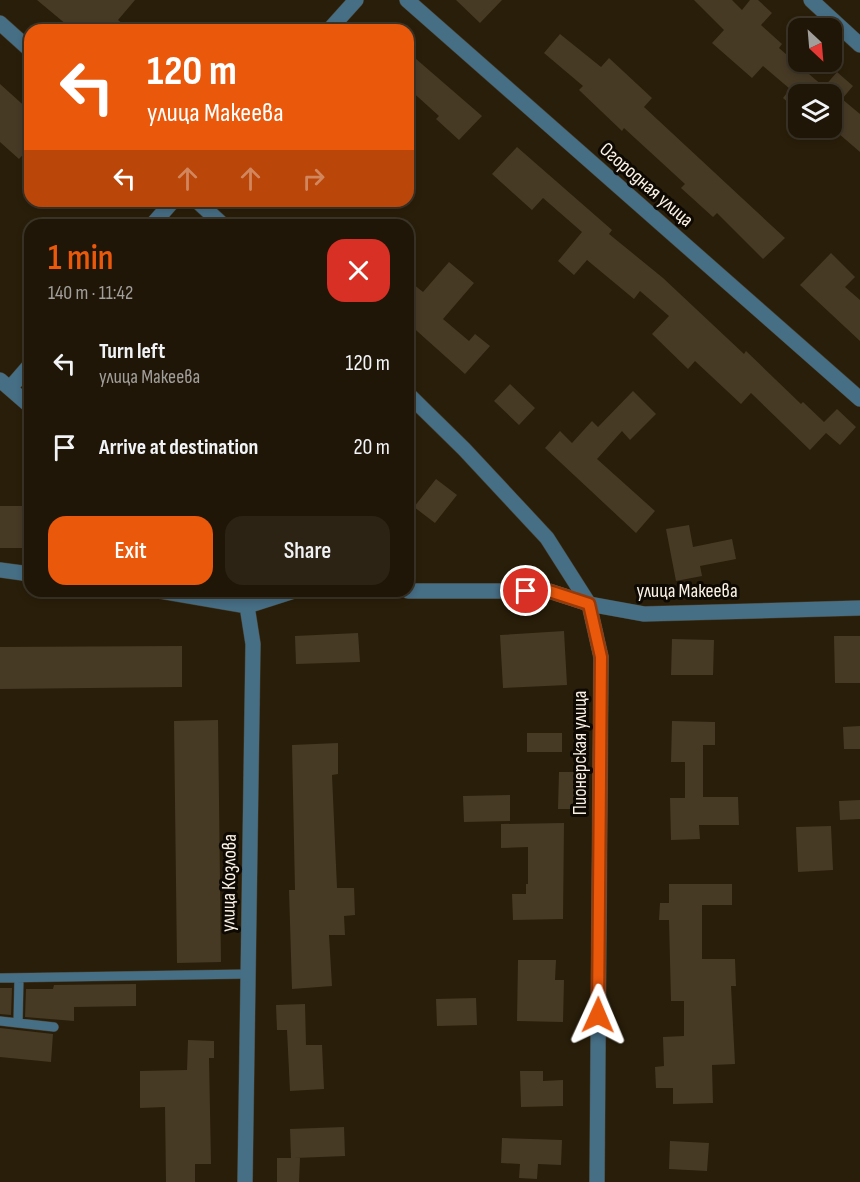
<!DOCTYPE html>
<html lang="en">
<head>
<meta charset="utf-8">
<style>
	body { margin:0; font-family:"Sofia Sans Condensed",sans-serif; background:#2c2315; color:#f1f3f6; height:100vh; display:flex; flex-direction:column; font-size:22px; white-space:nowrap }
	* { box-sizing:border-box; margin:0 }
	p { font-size:20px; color:#a19f9b }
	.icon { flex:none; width:33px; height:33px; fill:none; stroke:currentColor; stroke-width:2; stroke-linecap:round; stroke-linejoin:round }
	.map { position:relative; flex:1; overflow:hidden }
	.sheet { position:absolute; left:24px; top:219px; width:390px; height:378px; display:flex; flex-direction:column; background:#1f1607; border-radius:18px; box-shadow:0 3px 9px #0003,0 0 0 2px #3c3528 }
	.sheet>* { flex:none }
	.hud { position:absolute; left:24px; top:24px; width:390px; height:183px; border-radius:18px; box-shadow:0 3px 9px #0003,0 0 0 2px #3c3528; background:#ea580c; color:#fff; overflow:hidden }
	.needle { width:39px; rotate:154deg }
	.fabs { position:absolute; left:788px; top:18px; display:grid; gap:12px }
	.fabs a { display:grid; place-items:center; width:54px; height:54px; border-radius:12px; background:#1f1607; box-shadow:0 3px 9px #0003,0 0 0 2px #3c3528; font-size:30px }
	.pin { position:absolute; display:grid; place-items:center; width:51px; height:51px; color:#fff; margin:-26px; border:3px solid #fff; border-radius:50%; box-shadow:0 2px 6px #0007 }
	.me { position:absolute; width:66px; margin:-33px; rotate:1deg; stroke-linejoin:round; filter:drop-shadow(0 0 4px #0008) }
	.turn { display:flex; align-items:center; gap:21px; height:126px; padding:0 24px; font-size:27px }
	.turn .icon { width:78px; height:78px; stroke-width:2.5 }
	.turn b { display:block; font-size:42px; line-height:51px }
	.lanes { display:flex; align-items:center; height:57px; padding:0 24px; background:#0003; justify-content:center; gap:30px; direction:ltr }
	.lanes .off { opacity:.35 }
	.round { display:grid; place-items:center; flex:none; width:63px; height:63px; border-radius:18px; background:#2c2315 }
	.overview { display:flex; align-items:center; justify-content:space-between; height:102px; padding:0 24px }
	h1 { font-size:36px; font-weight:600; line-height:45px; color:#ea580c }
	.primary-button { display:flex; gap:12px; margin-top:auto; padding:12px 24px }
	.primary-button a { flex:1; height:69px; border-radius:18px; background:#ea580c; color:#fff; font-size:24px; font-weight:600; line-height:69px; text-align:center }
	.primary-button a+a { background:#2c2315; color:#f1f3f6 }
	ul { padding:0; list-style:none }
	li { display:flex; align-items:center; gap:18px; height:84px; padding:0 24px }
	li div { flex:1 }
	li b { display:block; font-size:22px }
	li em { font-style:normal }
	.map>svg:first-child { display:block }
</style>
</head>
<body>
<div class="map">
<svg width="860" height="1182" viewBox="0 0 860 1182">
	<rect width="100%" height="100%" fill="#291e09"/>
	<path fill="#463a25" d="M 37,0 L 135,0 L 118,20 L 130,30 L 73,30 Z
		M 456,0 L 502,0 L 480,23 Z
		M 694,0 L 732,0 L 742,10 L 750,0 L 758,0 L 772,13 L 761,25 L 782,44 L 779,48 L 824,87 L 837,72 L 853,86 L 842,99 L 860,114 L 860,152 L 831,127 L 831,94 L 798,94 L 798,111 L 783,98 L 790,89 L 763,66 L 752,78 L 712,43 L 724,30 Z
		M 560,34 L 601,67 L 609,58 L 652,98 L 644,107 L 785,238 L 763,259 L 717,213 L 713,217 L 681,188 L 685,184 L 624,128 L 622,131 L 579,90 L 583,86 L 544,53 Z
		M 408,52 L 482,116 L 459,140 L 436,119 L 439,116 L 408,88 Z
		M 0,84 L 30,111 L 30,147 L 19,159 L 0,142 Z
		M 517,147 L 612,230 L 609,234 L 663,278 L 744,354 L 746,351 L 801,404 L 803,402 L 824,422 L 837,409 L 856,427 L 840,445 L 826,433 L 810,450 L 751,393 L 741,404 L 695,361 L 688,369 L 652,334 L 669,316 L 640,291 L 634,299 L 587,260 L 574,275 L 558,261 L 582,232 L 543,198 L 532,210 L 492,174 Z
		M 831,253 L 855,277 L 845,287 L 860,300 L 860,341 L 800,285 Z
		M 449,262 L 474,283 L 443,319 L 469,341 L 475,334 L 490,346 L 465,374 L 408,323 L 408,280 L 423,292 Z
		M 510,384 L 535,408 L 519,425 L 494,401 Z
		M 633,391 L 656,414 L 630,440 L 622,431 L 597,459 L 655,511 L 636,533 L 545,448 L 560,431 L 572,443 L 592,421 L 598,427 Z
		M 436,479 L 457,495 L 435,523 L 414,507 Z
		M 0,506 L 30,506 L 30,548 L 0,548 Z
		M 689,525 L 693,547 L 732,539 L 736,559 L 700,566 L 702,576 L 676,581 L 666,529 Z
		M 564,631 L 567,685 L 503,688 L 500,635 Z
		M 358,633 L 360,662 L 296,664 L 295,636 Z
		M 834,636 L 860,636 L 860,683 L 835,683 Z
		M 672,639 L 714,640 L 713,675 L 671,675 Z
		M 182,646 L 182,687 L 0,689 L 0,647 Z
		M 218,720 L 221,962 L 177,963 L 174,721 Z
		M 672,721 L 715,722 L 715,745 L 703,745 L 703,797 L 738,797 L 739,825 L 699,825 L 700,839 L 671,840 L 670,798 L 685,798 L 685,762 L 671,762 Z
		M 860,726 L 860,749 L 844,749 L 843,727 Z
		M 527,733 L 562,733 L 562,752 L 527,752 Z
		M 338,743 L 338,774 L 332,775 L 337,888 L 354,888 L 355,915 L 344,916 L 345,935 L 329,935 L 332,986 L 292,989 L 289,890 L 295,890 L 292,745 Z
		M 559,772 L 581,772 L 580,809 L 558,809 Z
		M 510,795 L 510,821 L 464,822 L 463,796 Z
		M 860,800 L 860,819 L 840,820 L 839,801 Z
		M 564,823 L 563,919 L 513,920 L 512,894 L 526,894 L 526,884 L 528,884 L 528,847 L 501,848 L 501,824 Z
		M 831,826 L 833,870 L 798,872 L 796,827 Z
		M 669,884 L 732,884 L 732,905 L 702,905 L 702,959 L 735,959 L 736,986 L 731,986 L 735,1064 L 712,1065 L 713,1103 L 673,1104 L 673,1088 L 656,1088 L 655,1067 L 664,1066 L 663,1037 L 684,1036 L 684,1001 L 671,1001 L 669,920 L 659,920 L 660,903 L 669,903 Z
		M 518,960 L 556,960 L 555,980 L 564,980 L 563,1022 L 517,1021 Z
		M 136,984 L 136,1006 L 74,1007 L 74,1021 L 25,1017 L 26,989 L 53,989 L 54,985 Z
		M 0,988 L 12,988 L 11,1015 L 0,1014 Z
		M 476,998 L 477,1025 L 437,1026 L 436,999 Z
		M 305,1004 L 306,1045 L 322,1045 L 324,1089 L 290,1091 L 287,1030 L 277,1030 L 276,1005 Z
		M 0,1028 L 53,1034 L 51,1062 L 0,1057 Z
		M 188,1040 L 214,1041 L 214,1058 L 209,1058 L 211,1164 L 195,1164 L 195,1182 L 166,1182 L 165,1107 L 140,1108 L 140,1071 L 187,1070 Z
		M 520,1071 L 543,1071 L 543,1081 L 563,1080 L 563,1106 L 521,1107 Z
		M 344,1127 L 345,1156 L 295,1158 L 300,1158 L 299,1182 L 277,1182 L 277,1158 L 291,1158 L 290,1129 Z
		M 502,1138 L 562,1140 L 561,1165 L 538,1164 L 537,1179 L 519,1178 L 520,1164 L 501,1163 Z
		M 670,1141 L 709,1143 L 707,1171 L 669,1169 Z"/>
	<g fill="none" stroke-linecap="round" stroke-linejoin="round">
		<g stroke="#463c28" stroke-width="10">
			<path id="service" d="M 0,978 L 248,974
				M 19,978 L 18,1023 L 54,1027
				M 0,1021 L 18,1023"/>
		</g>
		<g stroke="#463c28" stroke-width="16">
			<path id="minor" d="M 407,0 L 860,399
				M 811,0 L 860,45
				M 329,30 L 356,0
				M 152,225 L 173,201
				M 0,380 L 30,406
				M 10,388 L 30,365
				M 0,570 L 30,574
				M 160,591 L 247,606 L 294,591
				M 233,591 L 247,606 L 253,644 L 245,1182
				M 408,591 L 549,591 L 589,604 L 644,614 L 860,608"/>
		</g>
		<g stroke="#463c28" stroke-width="16">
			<path id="tertiary" d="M 0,23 L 30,50
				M 197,201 L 223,225
				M 408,394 L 464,449 L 547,538 L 589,604 L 601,657 L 597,1182"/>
		</g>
		<use href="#service" stroke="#466e85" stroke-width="9"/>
		<use href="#minor" stroke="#466e85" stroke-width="15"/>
		<use href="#tertiary" stroke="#466e85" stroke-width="15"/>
	</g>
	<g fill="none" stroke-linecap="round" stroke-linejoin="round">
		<g stroke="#983908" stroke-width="15">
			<path id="route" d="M 526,591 L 549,591 L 589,604 L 601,657 L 598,1015"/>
		</g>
		<use href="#route" stroke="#ea580c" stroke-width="10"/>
	</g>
	<g text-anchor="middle" stroke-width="6" stroke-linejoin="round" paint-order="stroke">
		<g font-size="20" fill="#faf2e6" stroke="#0e0903">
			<text transform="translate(647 184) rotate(41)" y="7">Огородная улица</text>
			<text x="687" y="597">улица Макеева</text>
			<text transform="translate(579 753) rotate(-90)" y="7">Пионерская улица</text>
			<text transform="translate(228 883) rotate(-89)" y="7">улица Козлова</text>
		</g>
	</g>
</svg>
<div class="fabs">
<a><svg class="needle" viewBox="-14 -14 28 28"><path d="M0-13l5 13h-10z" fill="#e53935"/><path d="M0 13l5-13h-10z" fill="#a19f9b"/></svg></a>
<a><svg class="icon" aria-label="layers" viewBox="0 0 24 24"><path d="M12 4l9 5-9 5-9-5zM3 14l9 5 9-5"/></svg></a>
</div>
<div class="pin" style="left:526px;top:591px;background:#d93025"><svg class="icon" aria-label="arrive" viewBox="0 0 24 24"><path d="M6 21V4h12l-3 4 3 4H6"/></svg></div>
<svg class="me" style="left:598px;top:1015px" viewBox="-20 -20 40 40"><path d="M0-17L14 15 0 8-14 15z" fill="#ea580c" stroke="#fff" stroke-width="4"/></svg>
<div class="hud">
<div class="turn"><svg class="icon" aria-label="left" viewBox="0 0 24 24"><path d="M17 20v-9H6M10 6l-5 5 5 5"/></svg><div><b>120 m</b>улица Макеева</div></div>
<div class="lanes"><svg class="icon" aria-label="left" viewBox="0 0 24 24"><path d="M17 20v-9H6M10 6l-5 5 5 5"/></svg><svg class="icon off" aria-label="ahead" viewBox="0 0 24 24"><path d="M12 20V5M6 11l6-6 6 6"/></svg><svg class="icon off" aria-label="ahead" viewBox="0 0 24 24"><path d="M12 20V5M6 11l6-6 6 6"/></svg><svg class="icon off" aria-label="right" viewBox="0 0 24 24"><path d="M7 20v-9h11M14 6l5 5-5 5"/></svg></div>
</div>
<section class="sheet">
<div class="overview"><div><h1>1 min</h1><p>140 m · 11:42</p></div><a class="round" style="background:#d93025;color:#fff"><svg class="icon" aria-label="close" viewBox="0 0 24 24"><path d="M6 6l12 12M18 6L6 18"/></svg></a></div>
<ul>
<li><svg class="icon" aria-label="left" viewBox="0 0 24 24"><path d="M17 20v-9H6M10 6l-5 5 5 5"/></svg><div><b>Turn left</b><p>улица Макеева</p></div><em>120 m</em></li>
<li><svg class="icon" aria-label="arrive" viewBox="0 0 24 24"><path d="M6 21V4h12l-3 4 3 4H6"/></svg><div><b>Arrive at destination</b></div><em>20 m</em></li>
</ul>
<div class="primary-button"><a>Exit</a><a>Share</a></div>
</section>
</div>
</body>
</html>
